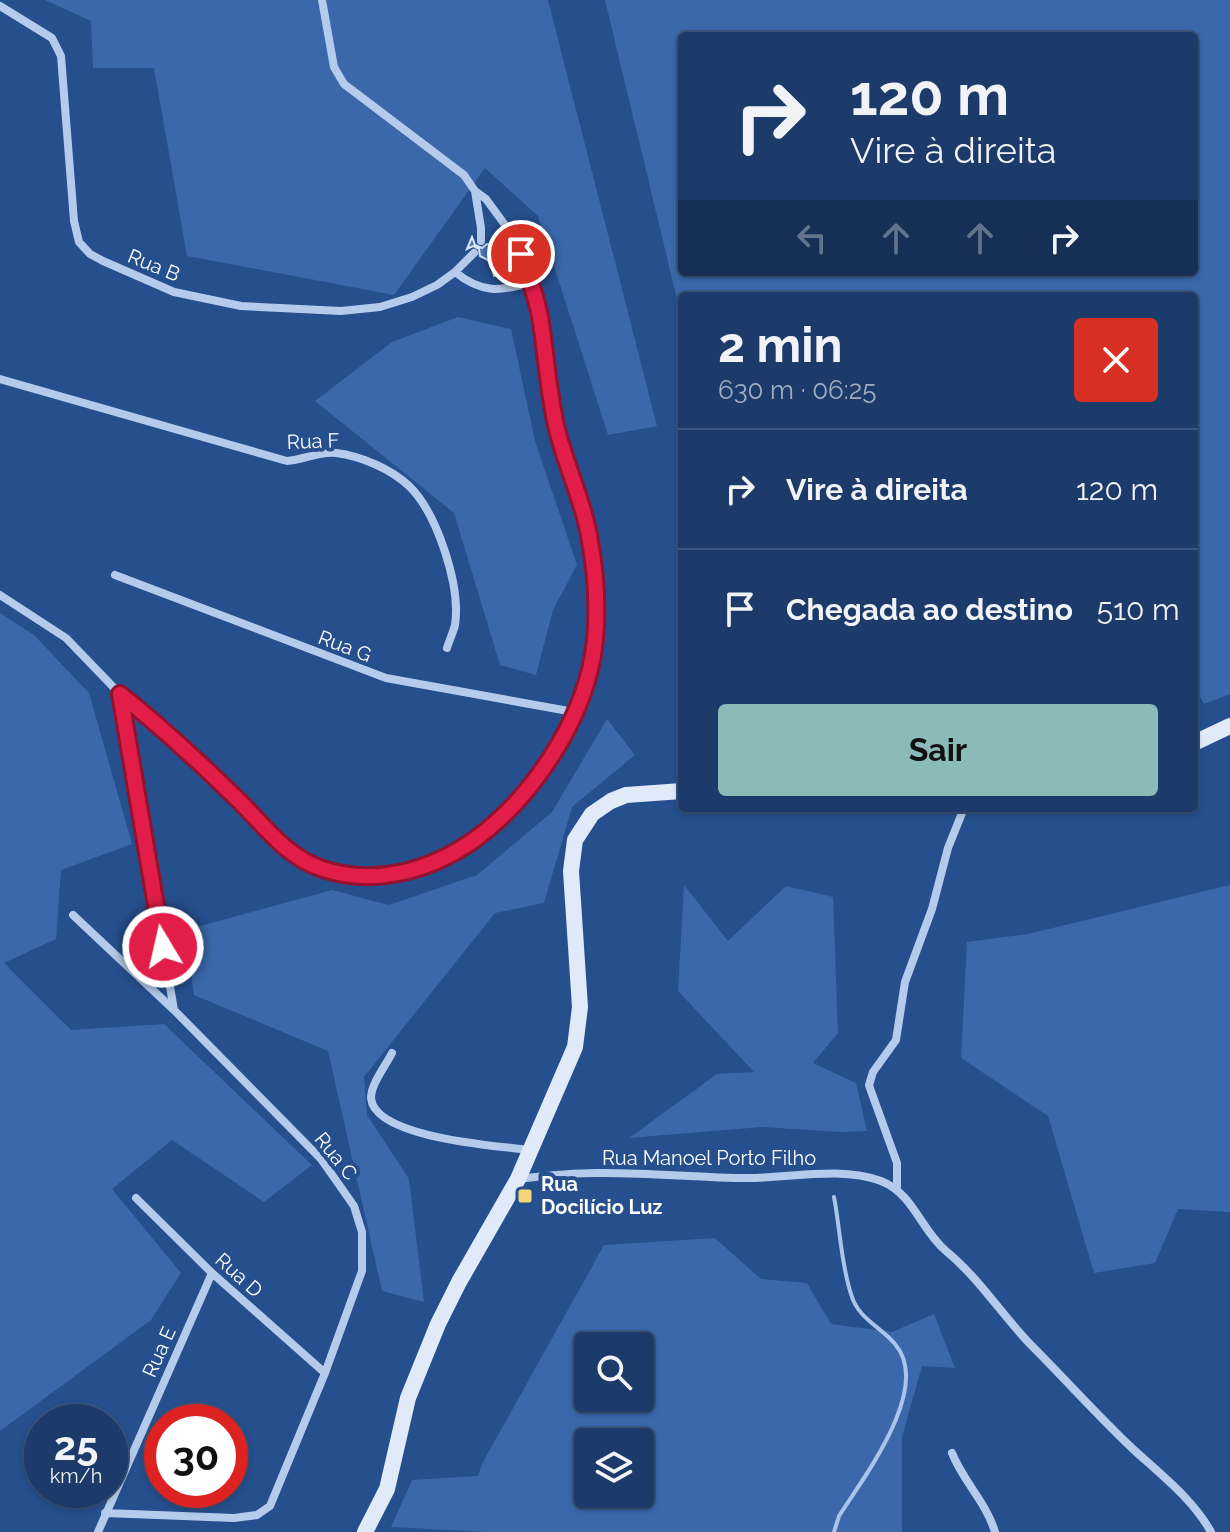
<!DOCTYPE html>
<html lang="pt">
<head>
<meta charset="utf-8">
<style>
	body { margin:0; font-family:Raleway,sans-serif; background:#294672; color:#f1f3f6; height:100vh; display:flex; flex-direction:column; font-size:30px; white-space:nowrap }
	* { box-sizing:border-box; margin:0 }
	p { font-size:26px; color:#a0adc1 }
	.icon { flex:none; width:44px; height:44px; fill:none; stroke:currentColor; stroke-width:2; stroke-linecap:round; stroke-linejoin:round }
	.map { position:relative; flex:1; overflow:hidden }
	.panel { position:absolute; left:678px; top:292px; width:520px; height:520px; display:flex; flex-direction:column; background:#1c3b6a; border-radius:8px; box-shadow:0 2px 6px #0004,0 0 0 2px #3a557e }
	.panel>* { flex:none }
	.guide { position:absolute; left:678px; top:32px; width:520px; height:244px; border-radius:8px; box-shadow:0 2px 6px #0004,0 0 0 2px #3a557e; background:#1c3b6a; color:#f1f3f6; overflow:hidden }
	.tools { position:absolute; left:574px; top:1332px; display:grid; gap:16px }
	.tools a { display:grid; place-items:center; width:80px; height:80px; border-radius:8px; background:#1c3b6a; box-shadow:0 2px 6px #0004,0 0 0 2px #3a557e; font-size:40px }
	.speed { position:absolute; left:24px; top:1404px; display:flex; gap:16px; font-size:40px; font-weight:700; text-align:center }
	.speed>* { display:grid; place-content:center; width:104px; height:104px; border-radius:50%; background:#1c3b6a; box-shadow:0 2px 6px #0004,0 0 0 2px #3a557e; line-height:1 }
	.speed small { font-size:20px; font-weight:400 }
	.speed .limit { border:12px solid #d22; background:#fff; color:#111 }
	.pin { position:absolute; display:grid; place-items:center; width:68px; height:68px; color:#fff; margin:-34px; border:4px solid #fff; border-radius:50%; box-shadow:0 2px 8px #0007 }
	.me { position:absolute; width:88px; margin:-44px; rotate:351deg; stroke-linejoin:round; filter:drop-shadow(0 0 6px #0008) }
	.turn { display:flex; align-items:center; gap:28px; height:168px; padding:0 40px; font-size:36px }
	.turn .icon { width:104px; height:104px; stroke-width:2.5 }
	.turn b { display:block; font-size:56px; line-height:68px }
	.lanes { display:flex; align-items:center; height:76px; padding:0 40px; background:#0003; justify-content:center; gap:40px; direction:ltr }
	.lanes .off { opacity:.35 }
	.round { display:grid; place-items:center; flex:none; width:84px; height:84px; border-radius:8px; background:#294672 }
	.head { display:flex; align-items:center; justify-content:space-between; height:136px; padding:0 40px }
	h1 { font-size:48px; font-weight:700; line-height:60px }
	.primary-button { display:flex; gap:16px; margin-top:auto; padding:16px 40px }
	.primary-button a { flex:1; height:92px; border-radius:8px; background:#8bbbb9; color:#111; font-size:32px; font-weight:700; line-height:92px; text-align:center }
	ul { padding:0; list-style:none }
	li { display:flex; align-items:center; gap:24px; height:120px; padding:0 40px; border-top:2px solid #3a557e }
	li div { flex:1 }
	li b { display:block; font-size:30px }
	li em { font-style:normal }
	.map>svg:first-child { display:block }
</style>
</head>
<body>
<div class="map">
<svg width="1230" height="1532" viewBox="0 0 1230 1532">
	<rect width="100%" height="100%" fill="#254f8d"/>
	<path fill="#3a68aa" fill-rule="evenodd" d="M 45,0 L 548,0 L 657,426 L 608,435 L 538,216 L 485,168 L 394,295 L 187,256 L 154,68 L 93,68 L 91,21 Z
		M 605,0 L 1230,0 L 1230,694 L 1204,704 L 1194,685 L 1194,296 L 682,296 L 682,320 ZM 1194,36 L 1194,272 L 682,272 L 682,36 Z
		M 458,317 L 511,329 L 535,441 L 577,565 L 553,610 L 536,675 L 500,665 L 454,513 L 315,401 L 392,342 Z
		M 0,613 L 34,635 L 89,693 L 132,844 L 61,870 L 56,939 L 4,963 L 71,1030 L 164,1024 L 312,1165 L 264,1202 L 172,1140 L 112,1189 L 181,1273 L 151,1320 L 0,1431 Z
		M 607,719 L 635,755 L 572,807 L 544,903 L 495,913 L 364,1077 L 367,1115 L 409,1179 L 424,1302 L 382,1291 L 328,1051 L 194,995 L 185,930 L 332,890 L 389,905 L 477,875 L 552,812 Z
		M 684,885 L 728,941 L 786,886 L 833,897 L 838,1033 L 813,1063 L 856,1083 L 867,1131 L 841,1132 L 762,1127 L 629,1138 L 717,1074 L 754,1072 L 678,991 Z
		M 1230,885 L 1230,1212 L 1178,1209 L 1155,1263 L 1094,1273 L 1048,1116 L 961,1058 L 967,942 L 1028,934 Z
		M 715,1238 L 761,1279 L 807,1283 L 831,1324 L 892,1332 L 934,1314 L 955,1368 L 922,1366 L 902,1437 L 902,1532 L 486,1532 L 391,1527 L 412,1480 L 478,1476 L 482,1464 L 604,1245 ZM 640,1346 L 640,1398 L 588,1398 L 588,1346 ZM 640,1442 L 640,1494 L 588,1494 L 588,1442 Z"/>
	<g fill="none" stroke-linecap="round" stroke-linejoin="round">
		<path stroke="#a9c5eb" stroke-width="4" d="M 834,1532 L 839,1516 C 863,1478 933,1388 895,1344 C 880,1326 858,1319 851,1294 C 841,1264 840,1228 834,1197"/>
	</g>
	<path fill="#4e77b4" stroke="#d9e6f8" stroke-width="2" d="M 524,236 L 531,248 L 527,250 L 518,248 L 515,257 L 506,261 L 508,275 L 494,276 L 492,262 L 480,256 L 479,249 L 473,246 L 467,249 L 472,237 L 475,245 L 482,248 L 487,244 L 503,247 L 510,243 L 518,247 L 522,244 Z"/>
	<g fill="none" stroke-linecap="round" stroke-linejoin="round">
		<path stroke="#b5cbeb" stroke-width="8" d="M 322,0 L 334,67 L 344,84 L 464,175 L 475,191 L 486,199 L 516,240
			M 0,6 L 52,38 L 61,56 L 74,221 L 79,242 L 90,254 L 103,261 L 174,292 L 241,306 L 341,311 L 380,307 L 412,297 L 437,285 L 455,272 L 474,253
			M 475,191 L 481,228 L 481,241
			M 455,272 C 482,294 500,291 531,283
			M 0,379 L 287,461 C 303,460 320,451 336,453 C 361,456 391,469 409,486 C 437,513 461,586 455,625 C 453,633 449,641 447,648
			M 115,575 L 386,678 L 574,712
			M 0,595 L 66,638 L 120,694 L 153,720 L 235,796 L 272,836 L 302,859 L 320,868 L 350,874 L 391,875 L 411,872 L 442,860 L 468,844 L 505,815 L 545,768 L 579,702 L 593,653 L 596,607 L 589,531 L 560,443 L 540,315 L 521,254
			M 73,915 L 174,1010
			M 392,1053 C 386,1065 371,1084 371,1098 C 374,1138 498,1146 530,1150
			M 518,1179 C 544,1176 570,1173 596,1173 C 647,1172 698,1178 748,1178 C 791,1178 840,1166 881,1181 C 914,1194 920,1229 946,1251 C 979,1278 1001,1314 1031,1345 C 1065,1379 1098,1416 1133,1449 C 1160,1474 1193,1499 1211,1532
			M 897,1189 L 897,1163 L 871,1091 L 869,1085 L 873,1072 L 896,1040 L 905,982 L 932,909 L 948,848 L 964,808
			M 136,1198 L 212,1273 L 325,1373
			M 952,1453 C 963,1481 986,1502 995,1532
			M 105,1513 L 234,1518 L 257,1515 L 270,1506 L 325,1373 L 362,1271 L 362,1232 L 354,1206 L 321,1159 L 174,1010 L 120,695
			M 98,1532 L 212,1273"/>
		<path stroke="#e0eaf9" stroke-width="16" d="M 1194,743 L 1230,726
			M 365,1532 L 387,1489 L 408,1398 L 438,1324 L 459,1282 L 518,1179 L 575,1047 L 580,1007 L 571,871 L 575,840 L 592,814 L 611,801 L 626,795 L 682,791"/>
	</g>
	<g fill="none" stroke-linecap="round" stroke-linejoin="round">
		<g stroke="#92132f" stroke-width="20">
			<path id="route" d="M 163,947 L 120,694 C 159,725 197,760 233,795 C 260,820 283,855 320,868 C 373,887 430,871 474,840 C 531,799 581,724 593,655 C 599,617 596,573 589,535 C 582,497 564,462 556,425 C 548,390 546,353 540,317 C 536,295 528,275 521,254"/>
		</g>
		<use href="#route" stroke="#e11d48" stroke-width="14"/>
	</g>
	<rect fill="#f4d579" stroke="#254f8d" stroke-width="3" x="517" y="1188" width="16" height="16" rx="4"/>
	<g text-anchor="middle" stroke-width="8" stroke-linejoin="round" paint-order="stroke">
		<g font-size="20" fill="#fff" stroke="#254f8d">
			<text transform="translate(154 265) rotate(22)" y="7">Rua B</text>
			<text transform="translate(313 441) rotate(-2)" y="7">Rua F</text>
			<text transform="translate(345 646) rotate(21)" y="7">Rua G</text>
			<text transform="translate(336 1156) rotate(51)" y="7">Rua C</text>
			<text x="709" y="1165">Rua Manoel Porto Filho</text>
			<text transform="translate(239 1275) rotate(42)" y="7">Rua D</text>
			<text transform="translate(159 1352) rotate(-66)" y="7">Rua E</text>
		</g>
		<g font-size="20" font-weight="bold" fill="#fff" stroke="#254f8d" text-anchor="start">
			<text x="541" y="1191">Rua<tspan x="541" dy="23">Docilício Luz</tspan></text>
		</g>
	</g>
</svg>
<div class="tools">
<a><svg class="icon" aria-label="search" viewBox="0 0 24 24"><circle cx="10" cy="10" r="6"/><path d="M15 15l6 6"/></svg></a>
<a><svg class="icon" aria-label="layers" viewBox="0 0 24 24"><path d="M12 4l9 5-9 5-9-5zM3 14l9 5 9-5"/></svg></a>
</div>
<div class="speed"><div>25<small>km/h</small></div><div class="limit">30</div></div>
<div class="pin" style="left:521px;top:254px;background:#d93025"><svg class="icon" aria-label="arrive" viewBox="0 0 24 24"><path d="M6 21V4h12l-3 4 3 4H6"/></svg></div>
<svg class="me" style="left:163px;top:947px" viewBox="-20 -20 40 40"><circle r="17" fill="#e11d48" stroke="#fff" stroke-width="3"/><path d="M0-11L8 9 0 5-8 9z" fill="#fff"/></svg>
<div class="guide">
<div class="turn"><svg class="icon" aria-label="right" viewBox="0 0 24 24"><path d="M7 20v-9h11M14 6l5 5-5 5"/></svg><div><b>120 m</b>Vire à direita</div></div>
<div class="lanes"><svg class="icon off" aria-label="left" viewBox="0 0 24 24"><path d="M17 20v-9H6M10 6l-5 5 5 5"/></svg><svg class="icon off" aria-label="ahead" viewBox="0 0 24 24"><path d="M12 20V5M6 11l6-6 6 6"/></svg><svg class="icon off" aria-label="ahead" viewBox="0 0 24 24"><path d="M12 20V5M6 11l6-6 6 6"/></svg><svg class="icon" aria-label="right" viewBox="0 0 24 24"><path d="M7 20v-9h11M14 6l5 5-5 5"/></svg></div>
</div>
<section class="panel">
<div class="head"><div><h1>2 min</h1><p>630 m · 06:25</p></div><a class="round" style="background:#d93025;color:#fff"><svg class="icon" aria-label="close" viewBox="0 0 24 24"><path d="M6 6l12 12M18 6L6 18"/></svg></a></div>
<ul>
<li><svg class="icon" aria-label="right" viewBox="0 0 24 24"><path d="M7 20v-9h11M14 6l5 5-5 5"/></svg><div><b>Vire à direita</b></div><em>120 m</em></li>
<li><svg class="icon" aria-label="arrive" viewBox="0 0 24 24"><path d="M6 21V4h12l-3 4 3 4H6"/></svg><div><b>Chegada ao destino</b></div><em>510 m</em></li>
</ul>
<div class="primary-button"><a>Sair</a></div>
</section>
</div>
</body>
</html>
